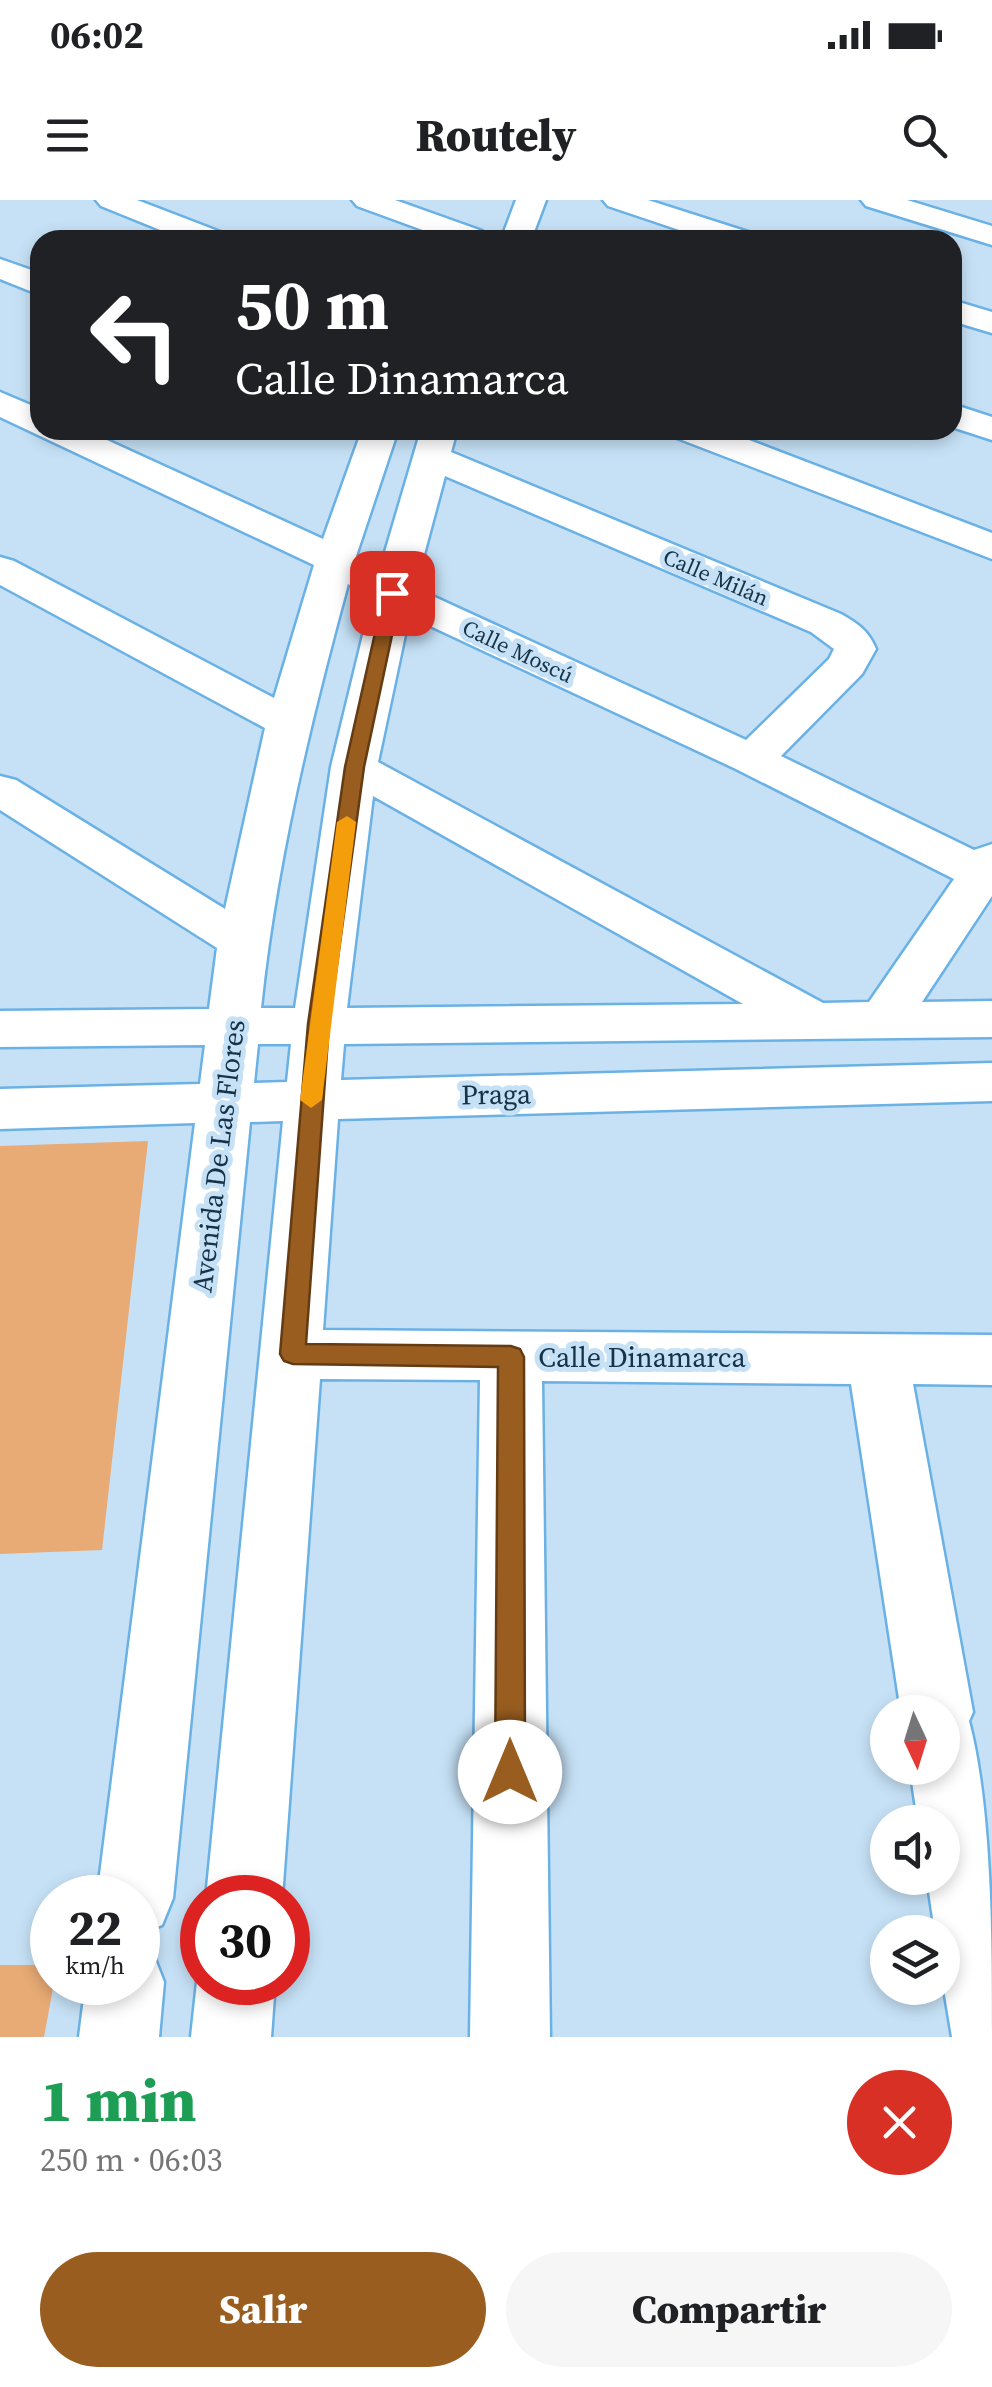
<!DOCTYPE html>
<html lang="es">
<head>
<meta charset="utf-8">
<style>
	body { margin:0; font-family:"Source Serif 4",serif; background:#f6f6f6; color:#202124; height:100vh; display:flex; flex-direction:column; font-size:38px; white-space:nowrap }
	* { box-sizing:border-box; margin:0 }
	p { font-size:32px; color:#757577 }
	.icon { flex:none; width:55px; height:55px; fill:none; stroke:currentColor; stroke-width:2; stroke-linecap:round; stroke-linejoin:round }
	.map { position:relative; height:1837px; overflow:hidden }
	.panel { display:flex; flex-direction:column; background:#fff; flex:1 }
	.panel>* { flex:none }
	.guide { position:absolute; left:30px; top:30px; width:932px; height:210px; border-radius:30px; box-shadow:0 5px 15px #0003; background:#202124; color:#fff; overflow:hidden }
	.needle { width:65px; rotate:176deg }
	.controls { position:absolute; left:870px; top:1495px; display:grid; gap:20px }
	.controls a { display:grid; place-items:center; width:90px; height:90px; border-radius:50%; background:#fff; box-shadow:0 5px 15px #0003; font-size:50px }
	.speed { position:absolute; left:30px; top:1675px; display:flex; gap:20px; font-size:50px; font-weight:700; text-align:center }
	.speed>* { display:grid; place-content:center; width:130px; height:130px; border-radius:50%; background:#fff; box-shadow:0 5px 15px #0003; line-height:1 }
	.speed small { font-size:25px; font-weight:400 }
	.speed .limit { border:15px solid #d22; background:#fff; color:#111 }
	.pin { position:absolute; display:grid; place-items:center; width:85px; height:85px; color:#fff; margin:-42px; border-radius:20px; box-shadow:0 5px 15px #0006 }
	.me { position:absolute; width:110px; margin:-55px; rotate:0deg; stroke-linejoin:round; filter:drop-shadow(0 0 8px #0008) }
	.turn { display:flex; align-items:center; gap:35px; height:210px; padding:0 40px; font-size:45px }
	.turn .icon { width:130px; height:130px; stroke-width:2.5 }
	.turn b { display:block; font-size:70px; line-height:85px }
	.round { display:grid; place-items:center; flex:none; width:105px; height:105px; border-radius:52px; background:#f6f6f6 }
	.summary { display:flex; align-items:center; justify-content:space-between; height:170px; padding:0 40px }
	h1 { font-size:60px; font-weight:800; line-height:75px; color:#1e9e55 }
	.action { display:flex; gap:20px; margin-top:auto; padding:20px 40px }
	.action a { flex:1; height:115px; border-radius:60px; background:#995d1f; color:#fff; font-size:40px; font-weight:800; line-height:115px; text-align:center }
	.action a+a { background:#f6f6f6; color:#202124 }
	.status { display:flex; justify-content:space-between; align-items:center; height:70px; padding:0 50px; background:#fff; direction:ltr }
	.status svg { height:28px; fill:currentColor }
	header { display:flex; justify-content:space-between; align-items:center; height:130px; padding:0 40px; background:#fff; font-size:45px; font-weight:800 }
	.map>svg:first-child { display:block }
</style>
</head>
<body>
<div class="status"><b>06:02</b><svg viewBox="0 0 49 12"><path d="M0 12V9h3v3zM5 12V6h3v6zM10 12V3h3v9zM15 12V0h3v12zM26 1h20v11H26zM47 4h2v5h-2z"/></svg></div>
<header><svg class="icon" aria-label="menu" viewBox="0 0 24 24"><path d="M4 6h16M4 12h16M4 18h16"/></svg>Routely<svg class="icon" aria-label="search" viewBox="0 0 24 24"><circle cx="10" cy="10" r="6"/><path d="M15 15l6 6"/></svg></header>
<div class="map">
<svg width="992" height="1837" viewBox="0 0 992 1837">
	<rect width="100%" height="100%" fill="#c6e1f6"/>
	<path fill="#e8ab75" d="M 148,941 L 102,1350 L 0,1354 L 0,946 Z
		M 0,1765 L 52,1765 L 54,1783 L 44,1837 L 0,1837 Z"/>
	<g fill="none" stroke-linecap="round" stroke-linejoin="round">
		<g stroke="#6ab1e5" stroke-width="5">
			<path id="minor" d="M 96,0 L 137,0 L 223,33 L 227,40 L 185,40 L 101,6 Z
				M 352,0 L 395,0 L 482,31 L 486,37 L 450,40 L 357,6 Z
				M 516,0 L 546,0 L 531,40 L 501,40 Z
				M 603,0 L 648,0 L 751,33 L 755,40 L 709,40 L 608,6 Z
				M 861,0 L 907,0 L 992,26 L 992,45 L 866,6 Z
				M 0,59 L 40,73 L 40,95 L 0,79 Z
				M 952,100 L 992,112 L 992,133 L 952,121 Z
				M 0,192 L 40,209 L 40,230 L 85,230 L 323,339 L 362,230 L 398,230 L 356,356 L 380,369 L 421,230 L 457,230 L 451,252 L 841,414 C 858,424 868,430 876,449 L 862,474 L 781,556 L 974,650 L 992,644 L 992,696 L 922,802 L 992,801 L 992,837 L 344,844 L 341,880 L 992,863 L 992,901 L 338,919 L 323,1130 L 992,1135 L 992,1185 L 913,1184 L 973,1512 L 969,1521 C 992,1608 992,1742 992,1837 L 952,1837 L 942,1777 L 942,1732 L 935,1732 L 927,1678 L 942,1678 L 942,1622 L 918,1622 L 910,1568 L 942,1568 L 942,1512 L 901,1512 L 851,1184 L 542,1181 L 550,1837 L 470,1837 L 480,1180 L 320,1179 L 282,1698 L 206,1698 L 283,921 L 250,922 L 173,1698 L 162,1725 L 138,1735 L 138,1698 L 97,1698 L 195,923 L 0,929 L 0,889 L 200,884 L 205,845 L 0,847 L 0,811 L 209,809 L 217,748 L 0,610 L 0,576 L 16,580 L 225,709 L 265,528 L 0,385 L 0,357 L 14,361 L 274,498 L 314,365 L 0,217 ZM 445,276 L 811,432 L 834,449 L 829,459 L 746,540 L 415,388 ZM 348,384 L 372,398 L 331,567 L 295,808 L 261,808 C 276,664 310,523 348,384 ZM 409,416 L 736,569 L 954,679 L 869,802 L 823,803 L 378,562 ZM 373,596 L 743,804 L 347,808 ZM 258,844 L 291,844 L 287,882 L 254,883 Z
				M 952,204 L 992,217 L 992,240 L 952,227 Z
				M 672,230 L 723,230 L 992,333 L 992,359 L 677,238 Z
				M 138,1748 L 153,1754 L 164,1782 L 159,1837 L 79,1837 L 86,1782 L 138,1782 Z
				M 202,1768 L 202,1782 L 275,1782 L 271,1837 L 191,1837 L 197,1782 Z"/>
		</g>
		<use href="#minor" fill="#fff" fill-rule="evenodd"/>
	</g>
	<path fill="#995d1f" stroke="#633c14" stroke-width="2.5" d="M 392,388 L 401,393 L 364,567 L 329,824 L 306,1144 L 511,1146 L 520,1149 L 524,1157 L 525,1572 L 521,1583 L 510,1587 L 500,1583 L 495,1572 L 498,1167 L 293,1164 L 284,1161 L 280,1154 L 308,824 L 345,567 L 384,393 Z"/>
	<path fill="#f59e0b" d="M 347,616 L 356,622 L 322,900 L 311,908 L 300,900 L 337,622 Z"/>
	<g text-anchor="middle" stroke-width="10" stroke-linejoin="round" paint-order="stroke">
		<g font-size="22" fill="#153247" stroke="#c6e1f6">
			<text transform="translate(716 377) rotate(23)" y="8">Calle Milán</text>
			<text transform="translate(518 451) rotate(25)" y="8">Calle Moscú</text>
		</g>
		<g font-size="28" fill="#153247" stroke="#c6e1f6">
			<text transform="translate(496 894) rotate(-1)" y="10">Praga</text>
			<text transform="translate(218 956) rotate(-83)" y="10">Avenida De Las Flores</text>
			<text x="642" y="1167">Calle Dinamarca</text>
		</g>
	</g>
</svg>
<div class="controls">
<a><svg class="needle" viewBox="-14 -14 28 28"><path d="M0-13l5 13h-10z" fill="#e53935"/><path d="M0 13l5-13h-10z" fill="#757577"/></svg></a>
<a><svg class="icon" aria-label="sound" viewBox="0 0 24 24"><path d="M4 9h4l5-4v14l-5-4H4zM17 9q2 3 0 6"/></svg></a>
<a><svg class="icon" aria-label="layers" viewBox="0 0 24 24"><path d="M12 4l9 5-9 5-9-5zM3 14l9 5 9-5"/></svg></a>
</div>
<div class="speed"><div>22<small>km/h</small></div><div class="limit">30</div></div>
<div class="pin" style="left:392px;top:393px;background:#d93025"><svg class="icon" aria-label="arrive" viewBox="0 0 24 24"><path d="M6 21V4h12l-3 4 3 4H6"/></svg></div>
<svg class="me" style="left:510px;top:1572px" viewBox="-20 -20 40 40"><circle r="19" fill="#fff"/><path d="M0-13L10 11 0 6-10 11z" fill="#995d1f"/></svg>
<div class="guide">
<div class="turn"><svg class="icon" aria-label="left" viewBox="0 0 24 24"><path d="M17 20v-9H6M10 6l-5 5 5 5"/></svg><div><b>50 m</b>Calle Dinamarca</div></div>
</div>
</div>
<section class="panel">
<div class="summary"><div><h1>1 min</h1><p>250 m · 06:03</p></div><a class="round" style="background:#d93025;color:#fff"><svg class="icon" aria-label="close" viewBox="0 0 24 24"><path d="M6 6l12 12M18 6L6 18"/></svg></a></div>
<div class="action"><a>Salir</a><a>Compartir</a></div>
</section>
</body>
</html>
